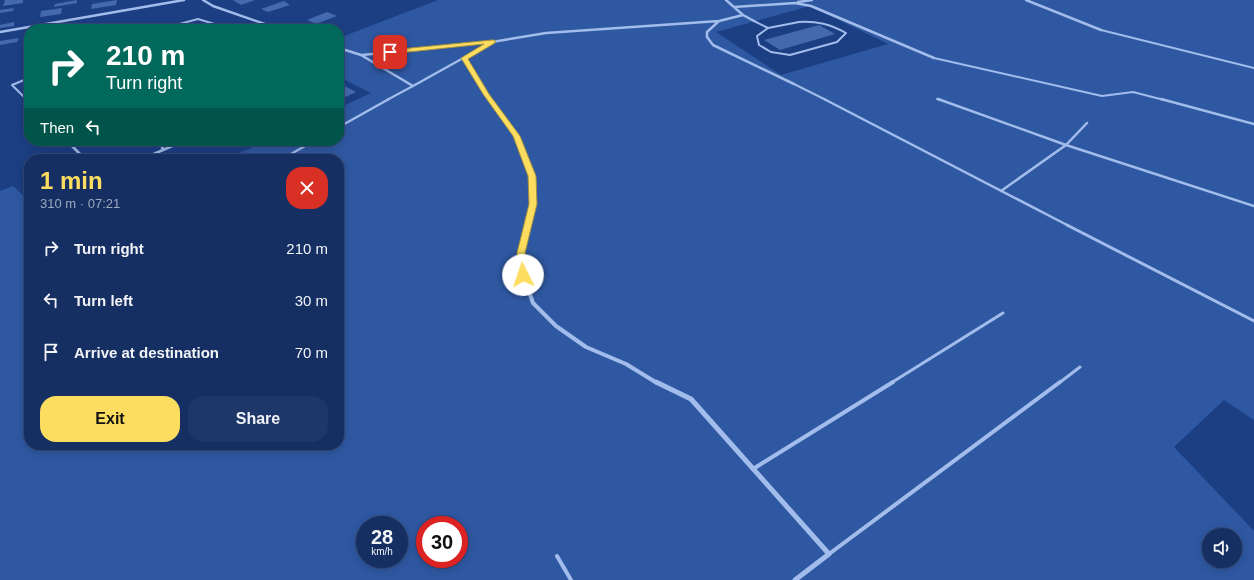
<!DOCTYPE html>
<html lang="en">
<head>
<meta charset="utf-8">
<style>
	body { margin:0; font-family:Helvetica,sans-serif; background:#1e3769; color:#f1f3f6; height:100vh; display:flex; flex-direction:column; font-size:15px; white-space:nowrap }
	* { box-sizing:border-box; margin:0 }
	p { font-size:13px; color:#9da9be }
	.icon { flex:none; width:22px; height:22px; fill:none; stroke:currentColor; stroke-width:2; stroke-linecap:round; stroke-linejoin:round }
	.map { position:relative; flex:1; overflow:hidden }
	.panel { position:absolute; left:24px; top:154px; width:320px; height:296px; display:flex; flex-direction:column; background:#152f63; border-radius:16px; box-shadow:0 2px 10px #0003,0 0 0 1px #344a78 }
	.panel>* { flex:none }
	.banner { position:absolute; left:24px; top:24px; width:320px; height:122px; border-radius:16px; box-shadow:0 2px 10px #0003,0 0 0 1px #344a78; background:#00695c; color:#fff; overflow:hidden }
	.controls { position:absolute; left:1202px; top:528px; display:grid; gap:8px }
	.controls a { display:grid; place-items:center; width:40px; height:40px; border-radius:50%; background:#152f63; box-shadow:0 2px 10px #0003,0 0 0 1px #344a78; font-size:20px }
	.speed { position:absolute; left:356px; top:516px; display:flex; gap:8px; font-size:20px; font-weight:700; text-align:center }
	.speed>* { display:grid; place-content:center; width:52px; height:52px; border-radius:50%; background:#152f63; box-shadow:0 2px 10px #0003,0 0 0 1px #344a78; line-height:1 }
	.speed small { font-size:10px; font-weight:400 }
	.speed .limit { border:6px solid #d22; background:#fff; color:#111 }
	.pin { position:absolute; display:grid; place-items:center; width:34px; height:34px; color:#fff; margin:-17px; border-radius:8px; box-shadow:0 2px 6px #0006 }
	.me { position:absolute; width:44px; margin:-22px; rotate:356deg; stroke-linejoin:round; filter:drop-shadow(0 0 3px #0008) }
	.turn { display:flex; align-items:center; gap:14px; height:84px; padding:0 16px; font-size:18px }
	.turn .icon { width:52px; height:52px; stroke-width:2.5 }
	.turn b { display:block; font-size:28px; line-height:34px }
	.then { display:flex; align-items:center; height:38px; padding:0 16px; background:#0003; gap:8px; font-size:15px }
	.round { display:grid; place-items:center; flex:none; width:42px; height:42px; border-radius:16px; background:#1e3769 }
	.summary { display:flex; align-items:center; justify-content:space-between; height:68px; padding:0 16px }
	h1 { font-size:24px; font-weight:600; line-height:30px; color:#fcdd60 }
	.action { display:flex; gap:8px; margin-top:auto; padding:8px 16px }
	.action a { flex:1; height:46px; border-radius:16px; background:#fcdd60; color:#111; font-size:16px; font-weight:600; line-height:46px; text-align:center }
	.action a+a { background:#1e3769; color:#f1f3f6 }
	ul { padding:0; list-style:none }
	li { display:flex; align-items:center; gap:12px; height:52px; padding:0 16px }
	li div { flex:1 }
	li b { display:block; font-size:15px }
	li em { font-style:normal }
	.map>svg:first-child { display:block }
</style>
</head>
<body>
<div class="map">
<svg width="1254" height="580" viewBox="0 0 1254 580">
	<rect width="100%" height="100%" fill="#1c3f84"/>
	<path fill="#2f58a2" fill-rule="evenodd" d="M 438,0 L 1254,0 L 1254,420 L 1224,400 L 1174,447 L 1254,531 L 1254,580 L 0,580 L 0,191 L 13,186 L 29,201 L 29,445 L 339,445 L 339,159 L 226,159 L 266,141 L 339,141 L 339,108 L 371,93 L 339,77 L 339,38 ZM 810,6 L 888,44 L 781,75 L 716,32 ZM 365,525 L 399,525 L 399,559 L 365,559 ZM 425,525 L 459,525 L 459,559 L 425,559 ZM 1209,535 L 1235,535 L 1235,561 L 1209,561 Z"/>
	<path fill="#4469ad" d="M 5,0 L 23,0 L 23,3 L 3,6 Z
		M 77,0 L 77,3 L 54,7 L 55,4 Z
		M 117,0 L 116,5 L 91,9 L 92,4 Z
		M 233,0 L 255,0 L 241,5 Z
		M 284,1 L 290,5 L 268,12 L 261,9 Z
		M 14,8 L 13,11 L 0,13 L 0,10 Z
		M 62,8 L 61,14 L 40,17 L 41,11 Z
		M 327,12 L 337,16 L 316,24 L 307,20 Z
		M 14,22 L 14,26 L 0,28 L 0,25 Z
		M 819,25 L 835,34 L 780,50 L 764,40 Z
		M 19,38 L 17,42 L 0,45 L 0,41 Z
		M 339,83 L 356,92 L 339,100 Z"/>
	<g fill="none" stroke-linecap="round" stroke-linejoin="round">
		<path stroke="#a2bceb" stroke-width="2" d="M 754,21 L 768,28
			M 799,22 C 817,21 830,24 846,33 L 837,42 L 790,55 L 771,52 L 759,45 L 757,36 L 768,28 Z
			M 161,29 L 198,19 L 231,29
			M 1101,30 L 1254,68
			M 934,58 L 1102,96 L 1133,92 L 1164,100
			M 794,84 L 826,100
			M 937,99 L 941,100
			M 27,100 L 12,85 L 29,78
			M 387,100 L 413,86"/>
		<path stroke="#a2bceb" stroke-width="2.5" d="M 26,99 L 29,102
			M 824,99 L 1069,226
			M 938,99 L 1066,145 L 1254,206
			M 1161,99 L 1254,124
			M 339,127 L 389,99
			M 67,141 L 85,159
			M 162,148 L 168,141
			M 142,159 L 184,141
			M 282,159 L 314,141
			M 1001,191 L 1066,145 L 1087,123"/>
		<path stroke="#a2bceb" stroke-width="3" d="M 1067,225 L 1254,321
			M 891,383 L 1003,313
			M 1059,383 L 1080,367"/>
		<path stroke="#a2bceb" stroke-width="4" d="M 753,469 L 893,382
			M 829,554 L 1060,382
			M 557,556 L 571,580"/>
		<path stroke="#a2bceb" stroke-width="2.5" d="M 203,0 L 213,6 L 279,29
			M 1026,0 L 1101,30
			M 798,2 L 812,0
			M 734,7 L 795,3 L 811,6 L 934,58
			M 743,15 L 754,21
			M 719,21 L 707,32 L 707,37 L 713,45 L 794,84
			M 0,32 L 184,0
			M 339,48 L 361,55 L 413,86 L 492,42 L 546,33 L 719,21 L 743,15 L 726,0
			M 362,55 L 490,42
			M 464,58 L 491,100"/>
		<path stroke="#a2bceb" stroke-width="3" d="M 490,99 L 517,136 L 532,176 L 533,204 L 528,226"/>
		<path stroke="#a2bceb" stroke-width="4" d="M 528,225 L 521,253 L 523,275 L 533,303 L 556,326 L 586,347 L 626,364 L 657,383"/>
		<path stroke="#a2bceb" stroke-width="5" d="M 656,382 L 691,399 L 829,554 L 795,580"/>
	</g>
	<path fill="#fcdd60" stroke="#a4903e" d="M 492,40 L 495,40 L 495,43 L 468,59 L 489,94 L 520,136 L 536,176 L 537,204 L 525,253 L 527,275 L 523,278 L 518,275 L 517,253 L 529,204 L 528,176 L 513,136 L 483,94 L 461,58 L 484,44 L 390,54 L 387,52 L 390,50 Z"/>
</svg>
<div class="controls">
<a><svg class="icon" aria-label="sound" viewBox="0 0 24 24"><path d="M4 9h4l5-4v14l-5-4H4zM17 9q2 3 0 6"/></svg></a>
</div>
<div class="speed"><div>28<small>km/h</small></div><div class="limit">30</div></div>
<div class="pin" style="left:390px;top:52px;background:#d93025"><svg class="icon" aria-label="arrive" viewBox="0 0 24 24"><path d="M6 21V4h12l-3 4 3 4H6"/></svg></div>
<svg class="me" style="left:523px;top:275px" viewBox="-20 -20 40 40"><circle r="19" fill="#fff"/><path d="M0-13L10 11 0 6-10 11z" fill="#fcdd60"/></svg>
<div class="banner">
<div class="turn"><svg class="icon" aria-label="right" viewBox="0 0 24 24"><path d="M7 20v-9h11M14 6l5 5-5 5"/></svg><div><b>210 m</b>Turn right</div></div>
<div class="then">Then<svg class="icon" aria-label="left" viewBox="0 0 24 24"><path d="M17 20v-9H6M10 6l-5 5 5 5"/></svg></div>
</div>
<section class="panel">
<div class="summary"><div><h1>1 min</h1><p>310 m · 07:21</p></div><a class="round" style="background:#d93025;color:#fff"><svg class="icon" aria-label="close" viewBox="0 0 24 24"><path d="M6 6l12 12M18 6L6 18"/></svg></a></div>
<ul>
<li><svg class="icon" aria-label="right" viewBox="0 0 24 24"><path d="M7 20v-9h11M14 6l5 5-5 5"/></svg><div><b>Turn right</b></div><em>210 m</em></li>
<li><svg class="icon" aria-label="left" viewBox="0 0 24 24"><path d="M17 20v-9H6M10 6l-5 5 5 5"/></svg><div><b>Turn left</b></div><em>30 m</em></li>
<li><svg class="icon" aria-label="arrive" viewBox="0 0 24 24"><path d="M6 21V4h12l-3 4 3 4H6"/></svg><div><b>Arrive at destination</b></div><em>70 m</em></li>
</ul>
<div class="action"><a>Exit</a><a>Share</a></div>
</section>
</div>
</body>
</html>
